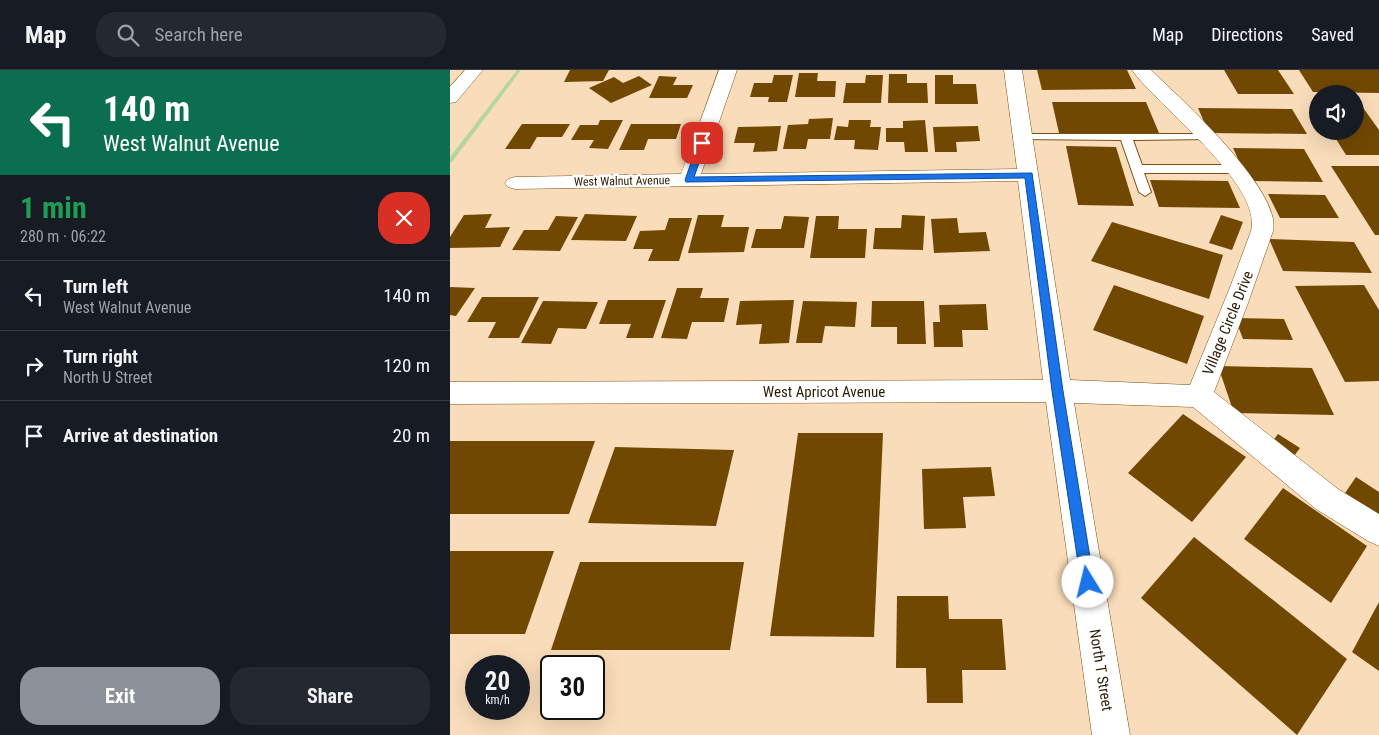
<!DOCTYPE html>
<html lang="en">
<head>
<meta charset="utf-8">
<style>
	body { margin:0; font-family:"Roboto Condensed",sans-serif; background:#242831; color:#f1f3f6; height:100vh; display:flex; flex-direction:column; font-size:19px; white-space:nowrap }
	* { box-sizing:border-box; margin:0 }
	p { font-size:16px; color:#9ea1a6 }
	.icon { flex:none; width:28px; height:28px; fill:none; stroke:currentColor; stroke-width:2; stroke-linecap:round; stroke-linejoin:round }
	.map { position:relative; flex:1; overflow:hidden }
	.side { display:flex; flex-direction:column; background:#171b24; width:450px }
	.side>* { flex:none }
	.banner { background:#0b6e4f; color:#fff; overflow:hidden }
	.fabs { position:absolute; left:859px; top:15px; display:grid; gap:10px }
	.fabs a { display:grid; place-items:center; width:55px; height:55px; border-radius:50%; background:#171b24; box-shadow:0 5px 20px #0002; font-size:25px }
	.speed { position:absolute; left:15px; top:585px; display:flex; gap:10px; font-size:25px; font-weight:700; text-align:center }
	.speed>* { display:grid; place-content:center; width:65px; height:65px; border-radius:50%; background:#171b24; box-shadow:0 5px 20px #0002; line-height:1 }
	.speed small { font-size:12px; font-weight:400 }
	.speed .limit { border:2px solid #111; border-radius:8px; background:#fff; color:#111 }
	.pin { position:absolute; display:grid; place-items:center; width:42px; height:42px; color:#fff; margin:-21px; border-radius:10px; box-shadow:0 2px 8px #0006 }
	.me { position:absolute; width:55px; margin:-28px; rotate:351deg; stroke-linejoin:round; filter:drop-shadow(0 0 4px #0008) }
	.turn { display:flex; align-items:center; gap:18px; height:105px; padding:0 20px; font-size:22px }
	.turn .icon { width:65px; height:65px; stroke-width:2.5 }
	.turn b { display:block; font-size:35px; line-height:42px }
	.round { display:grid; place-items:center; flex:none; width:52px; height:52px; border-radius:20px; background:#242831 }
	.summary { display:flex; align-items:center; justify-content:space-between; height:85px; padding:0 20px }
	h1 { font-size:30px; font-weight:700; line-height:38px; color:#1e9e55 }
	.primary-button { display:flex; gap:10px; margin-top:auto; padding:10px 20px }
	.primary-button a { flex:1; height:58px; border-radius:20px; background:#8c9099; color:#fff; font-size:20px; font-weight:700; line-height:58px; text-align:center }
	.primary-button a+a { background:#242831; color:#f1f3f6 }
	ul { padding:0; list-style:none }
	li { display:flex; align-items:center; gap:15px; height:70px; padding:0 20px; border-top:1px solid #363941 }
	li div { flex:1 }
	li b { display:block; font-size:19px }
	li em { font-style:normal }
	header { display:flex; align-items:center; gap:30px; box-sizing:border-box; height:70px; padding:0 25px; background:#171b24; border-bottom:1px solid #363941 }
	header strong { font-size:24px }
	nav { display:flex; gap:28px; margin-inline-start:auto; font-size:18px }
	.search { width:350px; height:45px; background:#242831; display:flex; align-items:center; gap:12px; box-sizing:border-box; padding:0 18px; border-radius:20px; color:#9ea1a6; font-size:19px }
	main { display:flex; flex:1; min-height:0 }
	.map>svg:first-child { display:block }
</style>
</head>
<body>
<header>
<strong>Map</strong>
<div class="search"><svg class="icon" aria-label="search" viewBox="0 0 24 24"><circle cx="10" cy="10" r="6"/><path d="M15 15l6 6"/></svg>Search here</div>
<nav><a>Map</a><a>Directions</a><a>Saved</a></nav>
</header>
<main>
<section class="side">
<div class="banner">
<div class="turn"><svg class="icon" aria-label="left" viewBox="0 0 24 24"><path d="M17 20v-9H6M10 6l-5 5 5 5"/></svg><div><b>140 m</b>West Walnut Avenue</div></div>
</div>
<div class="summary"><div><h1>1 min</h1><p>280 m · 06:22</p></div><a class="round" style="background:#d93025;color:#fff"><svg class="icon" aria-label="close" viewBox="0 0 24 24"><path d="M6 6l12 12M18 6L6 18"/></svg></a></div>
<ul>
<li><svg class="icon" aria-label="left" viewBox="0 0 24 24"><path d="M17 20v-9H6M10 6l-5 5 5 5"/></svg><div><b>Turn left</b><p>West Walnut Avenue</p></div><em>140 m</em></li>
<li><svg class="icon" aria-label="right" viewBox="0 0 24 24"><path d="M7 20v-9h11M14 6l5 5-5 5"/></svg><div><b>Turn right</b><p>North U Street</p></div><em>120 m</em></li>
<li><svg class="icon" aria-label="arrive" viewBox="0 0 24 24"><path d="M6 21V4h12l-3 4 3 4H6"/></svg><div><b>Arrive at destination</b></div><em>20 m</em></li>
</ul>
<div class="primary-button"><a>Exit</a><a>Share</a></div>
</section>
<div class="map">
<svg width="929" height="665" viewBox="0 0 929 665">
	<rect width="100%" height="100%" fill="#f9dcb9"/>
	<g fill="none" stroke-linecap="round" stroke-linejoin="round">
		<path fill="#b6d69f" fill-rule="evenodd" d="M 67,0 L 71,0 L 2,92 L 0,93 L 0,87 Z"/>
	</g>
	<path fill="#714802" d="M 120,0 L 159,0 L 153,11 L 114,12 Z
		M 587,0 L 677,0 L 686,19 L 592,20 Z
		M 774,0 L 828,0 L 844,24 L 788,24 Z
		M 849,0 L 929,0 L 929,23 L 863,22 Z
		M 349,3 L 368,3 L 367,11 L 386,11 L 385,27 L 345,27 Z
		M 439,4 L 457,4 L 457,13 L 477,13 L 478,33 L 438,33 Z
		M 324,5 L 343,5 L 337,32 L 318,32 L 319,27 L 300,27 L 304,13 L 322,13 Z
		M 416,5 L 433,5 L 431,33 L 393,33 L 396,13 L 415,13 Z
		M 485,5 L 503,5 L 503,14 L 526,14 L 528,34 L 485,34 Z
		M 189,6 L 202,15 L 161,33 L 139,18 L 164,7 L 173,13 Z
		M 209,6 L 227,7 L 223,15 L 243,15 L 237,28 L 199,28 Z
		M 602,32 L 696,32 L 709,63 L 609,63 Z
		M 905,32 L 909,32 L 929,60 L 929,85 L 896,85 L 881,61 L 905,61 Z
		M 748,38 L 842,39 L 857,64 L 759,63 Z
		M 383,48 L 380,69 L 358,69 L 356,79 L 333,79 L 338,55 L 358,54 L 359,49 Z
		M 150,50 L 173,50 L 158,79 L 139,78 L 144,70 L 121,70 L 130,55 L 148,55 Z
		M 399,50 L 421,50 L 420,57 L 431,57 L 428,80 L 404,79 L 405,70 L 384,70 L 387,56 L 398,57 Z
		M 475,50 L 478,82 L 455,82 L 454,72 L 436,72 L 436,58 L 453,58 L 453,51 Z
		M 72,54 L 120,54 L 112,67 L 87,67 L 80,79 L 55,79 Z
		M 181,54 L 231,54 L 226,69 L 198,69 L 194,80 L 169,80 Z
		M 331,56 L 327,81 L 303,82 L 305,73 L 284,73 L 288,57 Z
		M 528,56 L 530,71 L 506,72 L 507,82 L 485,82 L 483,57 Z
		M 616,76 L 666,77 L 684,136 L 628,135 Z
		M 783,78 L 854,79 L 873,112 L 798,111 Z
		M 881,96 L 929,96 L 929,165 L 925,165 Z
		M 700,110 L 778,111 L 790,138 L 709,137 Z
		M 818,124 L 875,125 L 889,148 L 830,148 Z
		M 42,144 L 35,158 L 60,157 L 50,177 L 0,178 L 0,167 L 14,145 Z
		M 135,144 L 187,146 L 176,171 L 121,170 Z
		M 248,145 L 274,145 L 271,157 L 299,157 L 294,182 L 238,183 Z
		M 452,145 L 475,146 L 473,180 L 423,179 L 425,158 L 451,158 Z
		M 771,145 L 793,152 L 782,180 L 759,173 Z
		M 106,146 L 128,147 L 110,181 L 62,180 L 74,160 L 98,160 Z
		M 334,146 L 359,147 L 354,178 L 301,178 L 306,159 L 331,159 Z
		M 366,146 L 389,146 L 388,159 L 417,159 L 415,188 L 360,188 Z
		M 219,148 L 242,148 L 229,191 L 198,191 L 203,179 L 183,179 L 190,161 L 215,160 Z
		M 507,148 L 509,163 L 536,162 L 540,181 L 484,183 L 481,149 Z
		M 662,152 L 773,185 L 759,229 L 641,191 Z
		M 819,169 L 904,172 L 922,203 L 833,201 Z
		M 664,215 L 754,246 L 737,294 L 643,260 Z
		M 914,215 L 929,240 L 929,311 L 895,312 L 845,216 Z
		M 0,217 L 25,218 L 6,246 L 0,245 Z
		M 227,218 L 253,218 L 250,228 L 279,228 L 274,252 L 242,252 L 237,269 L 211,268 Z
		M 32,227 L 89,227 L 69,268 L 38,268 L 46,252 L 17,252 Z
		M 158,230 L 216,230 L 203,268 L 176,268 L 181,254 L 149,254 Z
		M 344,230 L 339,273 L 309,274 L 312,254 L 286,255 L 290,231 Z
		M 93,231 L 148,232 L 136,259 L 108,258 L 101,274 L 71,273 Z
		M 353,231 L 407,232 L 405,257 L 375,256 L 372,273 L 346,273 Z
		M 422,231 L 474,231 L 476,274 L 447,274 L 447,257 L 421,257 Z
		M 536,234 L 538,260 L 512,260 L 513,277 L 484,277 L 483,252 L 490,252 L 489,235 Z
		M 785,248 L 834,249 L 843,270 L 793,269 Z
		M 768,296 L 862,298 L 884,345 L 784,343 Z
		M 733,344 L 796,387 L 742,452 L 678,403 Z
		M 348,363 L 433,363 L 424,567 L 320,566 Z
		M 828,364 L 850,378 L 838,394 L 816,380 Z
		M 0,371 L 145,371 L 119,444 L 0,444 Z
		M 165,377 L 284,380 L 266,456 L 138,453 Z
		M 541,397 L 545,426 L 513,427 L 516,458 L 474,459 L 472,399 Z
		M 906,407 L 929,422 L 929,454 L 891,429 Z
		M 833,418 L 917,476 L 881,533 L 794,469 Z
		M 744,467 L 897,589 L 847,665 L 691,528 Z
		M 0,481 L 104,481 L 75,564 L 0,564 Z
		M 130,492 L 294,492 L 280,580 L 101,580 Z
		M 447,526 L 498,526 L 499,549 L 552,549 L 556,600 L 512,600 L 513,633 L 477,633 L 476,598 L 446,598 Z
		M 929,532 L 929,601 L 902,582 Z"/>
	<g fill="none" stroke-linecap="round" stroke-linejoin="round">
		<g stroke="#7b5212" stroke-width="2">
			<path id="lane" d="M 573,64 L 757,64 L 763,67 L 761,69 L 683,70 L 692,95 L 784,95 L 790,99 L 784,103 L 694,103 L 701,122 L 695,126 L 689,122 L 671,70 L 569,69 L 567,67 L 569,65 Z"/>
		</g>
		<g stroke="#7b5212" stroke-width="1">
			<path id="street" d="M 269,0 L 287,0 L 251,104 L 567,99 L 554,0 L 572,0 L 620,310 L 740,315 L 781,215 L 801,161 C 813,114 707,36 682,0 L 701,0 C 730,28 832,120 823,161 L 798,233 L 764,322 L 888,419 L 929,444 L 929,476 L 918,471 L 866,439 L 743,337 L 624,333 L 680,665 L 642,665 L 596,332 L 0,334 L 0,312 L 593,310 L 568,111 L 65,119 L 58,117 L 55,113 L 58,109 L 65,107 L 231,104 Z"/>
		</g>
		<g stroke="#7b5212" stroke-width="1">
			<path id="secondary" d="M 15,0 L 33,0 L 6,32 L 0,33 L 0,17 Z"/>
		</g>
		<use href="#lane" fill="#fff" fill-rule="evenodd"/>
		<use href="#street" fill="#fff" fill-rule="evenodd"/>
		<use href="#secondary" fill="#fff" fill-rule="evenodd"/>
	</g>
	<path fill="#1a73e8" stroke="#114b97" d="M 252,71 L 256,73 L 244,107 L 582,103 L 613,321 L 644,512 L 642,517 L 638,519 L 633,517 L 631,512 L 602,321 L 575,108 L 236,112 L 235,110 L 248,73 Z"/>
	<g text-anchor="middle" stroke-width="5" stroke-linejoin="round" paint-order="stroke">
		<g font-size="12" fill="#2d1c04" stroke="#fff">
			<text transform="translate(172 111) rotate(-1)" y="4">West Walnut Avenue</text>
		</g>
		<g font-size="15" fill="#2d1c04" stroke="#fff">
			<text transform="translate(778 253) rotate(-68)" y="5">Village Circle Drive</text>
			<text x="374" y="327">West Apricot Avenue</text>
			<text transform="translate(651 600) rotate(81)" y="5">North T Street</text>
		</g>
	</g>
</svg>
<div class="fabs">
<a><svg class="icon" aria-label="sound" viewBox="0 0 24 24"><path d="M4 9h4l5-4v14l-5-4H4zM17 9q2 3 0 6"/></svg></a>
</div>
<div class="speed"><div>20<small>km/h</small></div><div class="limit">30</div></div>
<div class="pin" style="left:252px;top:73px;background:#d93025"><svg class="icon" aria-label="arrive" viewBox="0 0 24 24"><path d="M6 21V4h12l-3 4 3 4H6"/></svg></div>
<svg class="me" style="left:638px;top:512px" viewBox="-20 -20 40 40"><circle r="19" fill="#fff"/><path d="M0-13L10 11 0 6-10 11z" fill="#1a73e8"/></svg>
</div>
</main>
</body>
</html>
